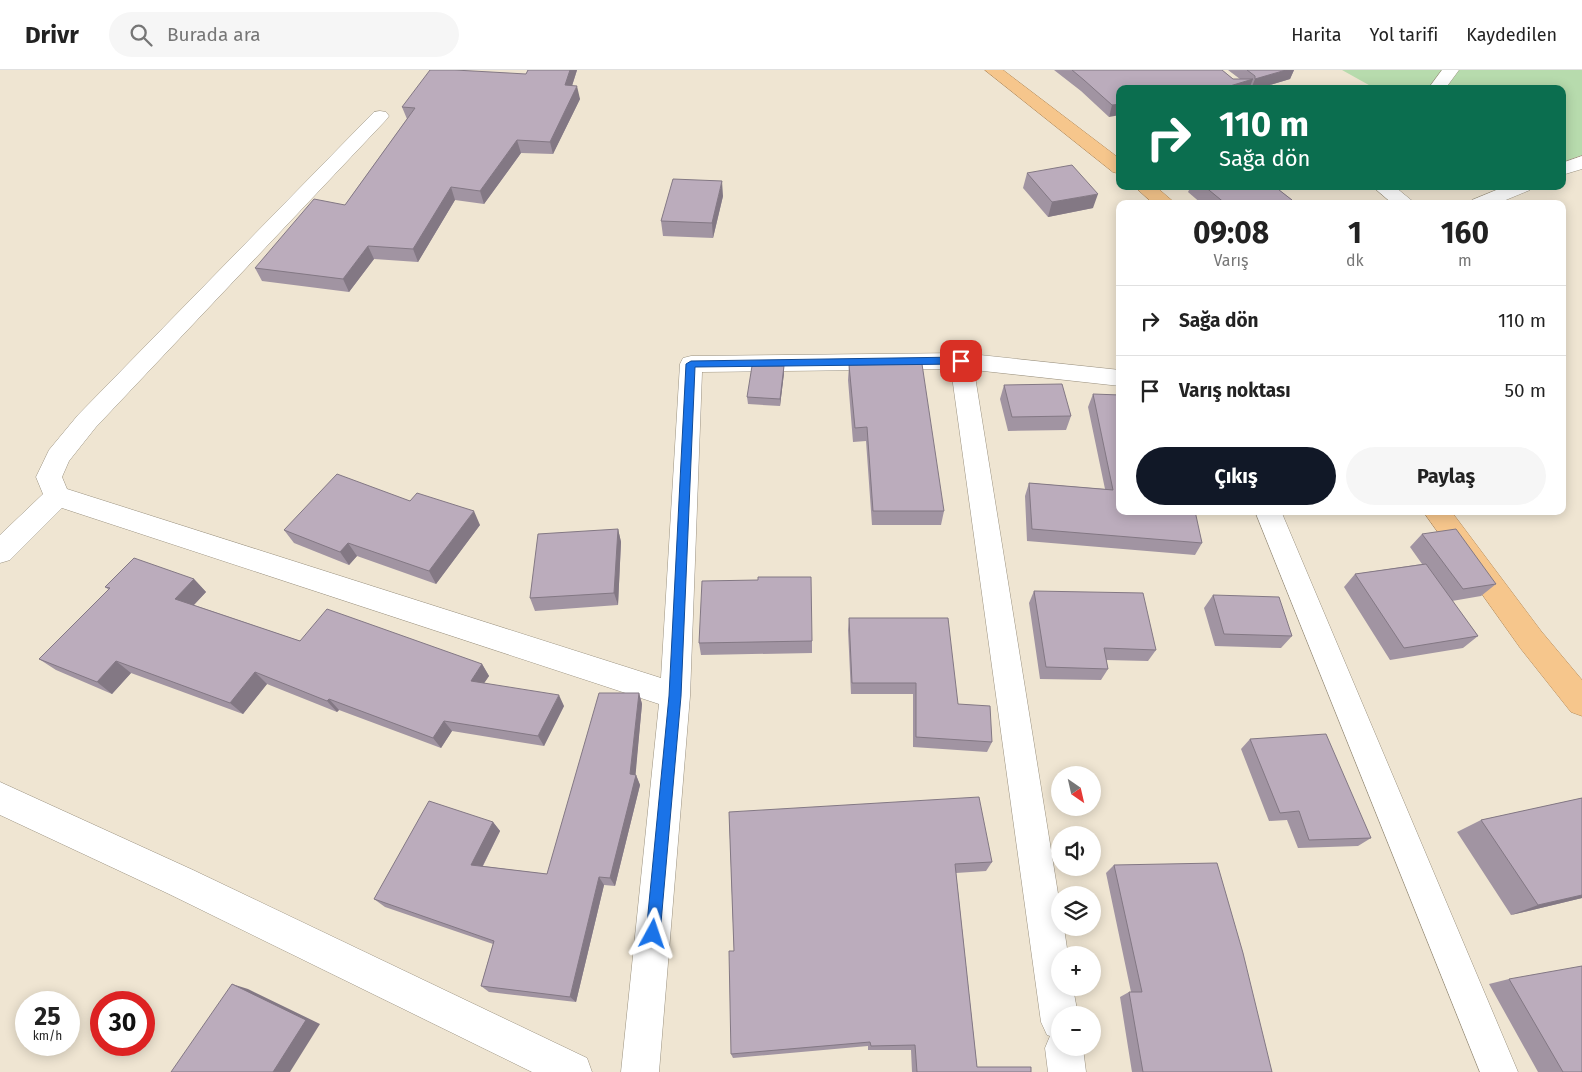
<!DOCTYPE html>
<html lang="tr">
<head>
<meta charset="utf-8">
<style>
	body { margin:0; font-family:"Fira Sans",sans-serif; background:#f6f6f6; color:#222; height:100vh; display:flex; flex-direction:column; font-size:19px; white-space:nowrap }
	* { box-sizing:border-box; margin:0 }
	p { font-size:16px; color:#767676 }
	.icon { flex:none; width:28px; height:28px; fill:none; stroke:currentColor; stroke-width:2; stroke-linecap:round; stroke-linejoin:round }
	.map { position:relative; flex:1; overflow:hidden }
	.details { position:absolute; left:1116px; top:130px; width:450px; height:315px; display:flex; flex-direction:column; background:#fff; border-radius:10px; box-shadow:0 2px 12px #0003 }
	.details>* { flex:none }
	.guide { position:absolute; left:1116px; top:15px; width:450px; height:105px; border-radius:10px; box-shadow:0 2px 12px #0003; background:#0b6e4f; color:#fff; overflow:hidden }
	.needle { width:32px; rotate:146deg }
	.fabs { position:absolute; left:1051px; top:696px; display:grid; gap:10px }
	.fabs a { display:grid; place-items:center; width:50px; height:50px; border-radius:50%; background:#fff; box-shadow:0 2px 12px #0003; font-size:25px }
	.speed { position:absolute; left:15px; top:921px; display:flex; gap:10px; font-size:25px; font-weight:700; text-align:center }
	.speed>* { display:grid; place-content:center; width:65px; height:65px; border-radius:50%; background:#fff; box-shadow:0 2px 12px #0003; line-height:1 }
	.speed small { font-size:12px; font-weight:400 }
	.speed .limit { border:8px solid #d22; background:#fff; color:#111 }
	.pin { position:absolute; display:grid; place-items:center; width:42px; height:42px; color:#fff; margin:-21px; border-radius:10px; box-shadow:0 2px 8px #0006 }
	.me { position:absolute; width:55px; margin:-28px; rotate:5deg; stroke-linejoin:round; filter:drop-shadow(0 0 4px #0008) }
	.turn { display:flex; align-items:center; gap:18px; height:105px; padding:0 20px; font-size:22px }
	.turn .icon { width:65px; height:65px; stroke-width:2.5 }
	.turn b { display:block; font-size:35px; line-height:42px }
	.eta { display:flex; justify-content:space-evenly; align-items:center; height:85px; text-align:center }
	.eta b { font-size:30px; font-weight:700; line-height:35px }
	.primary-button { display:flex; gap:10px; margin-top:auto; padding:10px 20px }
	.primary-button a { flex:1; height:58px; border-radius:30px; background:#111827; color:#fff; font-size:20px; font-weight:700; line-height:58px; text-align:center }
	.primary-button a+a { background:#f6f6f6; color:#222 }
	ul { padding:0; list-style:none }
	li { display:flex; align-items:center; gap:15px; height:70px; padding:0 20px; border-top:1px solid #e0e0e0 }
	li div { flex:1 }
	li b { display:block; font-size:19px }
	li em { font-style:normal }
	header { display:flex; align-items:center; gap:30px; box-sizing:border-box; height:70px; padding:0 25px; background:#fff; border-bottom:1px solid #e0e0e0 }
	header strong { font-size:24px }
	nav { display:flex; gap:28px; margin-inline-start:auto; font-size:18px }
	.search { width:350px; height:45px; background:#f6f6f6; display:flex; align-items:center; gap:12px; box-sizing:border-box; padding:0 18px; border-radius:28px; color:#767676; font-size:19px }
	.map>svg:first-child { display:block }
</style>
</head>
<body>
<header>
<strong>Drivr</strong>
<div class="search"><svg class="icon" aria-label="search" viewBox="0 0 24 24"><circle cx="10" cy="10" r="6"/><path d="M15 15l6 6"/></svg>Burada ara</div>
<nav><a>Harita</a><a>Yol tarifi</a><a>Kaydedilen</a></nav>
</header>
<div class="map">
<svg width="1582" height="1002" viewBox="0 0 1582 1002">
	<rect width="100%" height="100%" fill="#efe5d2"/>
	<path fill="#b7dbad" d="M 1342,0 L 1582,0 L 1582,85 L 1563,92 L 1562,19 L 1376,19 Z"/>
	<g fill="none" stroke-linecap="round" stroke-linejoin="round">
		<g stroke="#9b9280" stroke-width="1">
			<path id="minor" d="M 1442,0 L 1459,0 L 1445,19 L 1428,19 Z
				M 380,41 L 386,42 L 389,46 L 386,50 L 96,357 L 69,391 L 62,407 L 67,419 L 661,608 L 680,294 L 683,288 L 691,286 L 961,283 L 1120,300 L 1120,316 L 974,300 L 1060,836 L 1060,858 L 1064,858 L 1068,885 L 1060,885 L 1060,918 L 1073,918 L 1078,945 L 1060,945 L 1060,978 L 1083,978 L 1086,1002 L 1048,1002 L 1045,978 L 1050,966 L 1047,965 L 1041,952 L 951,299 L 702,302 L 690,626 L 659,1002 L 621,1002 L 659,634 L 62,438 L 10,490 L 0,493 L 0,465 L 43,424 L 36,407 L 49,380 L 78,345 L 374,42 Z
				M 1582,86 L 1582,99 L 1562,105 L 1562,93 Z
				M 1372,116 L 1394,116 L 1416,134 L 1393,134 Z
				M 1506,116 L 1532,116 L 1530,120 L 1496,134 L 1469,134 L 1472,130 Z
				M 1255,441 L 1281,441 L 1518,1002 L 1480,1002 Z
				M 0,712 L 193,800 L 587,988 L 592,1002 L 532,1002 L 169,824 L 0,745 Z"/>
		</g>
		<g stroke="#b48b5b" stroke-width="1">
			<path id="trunk" d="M 985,0 L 1003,0 L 1120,89 L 1120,104 L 1113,102 Z
				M 1134,116 L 1155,116 L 1176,134 L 1154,134 Z
				M 1423,441 L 1451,441 L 1541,561 L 1582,610 L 1582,646 L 1571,642 L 1521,579 Z"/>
		</g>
		<use href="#minor" fill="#fff" fill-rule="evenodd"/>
		<use href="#trunk" fill="#f6c68c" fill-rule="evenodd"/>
	</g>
	<path fill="#a194a2" d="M 528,0 L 577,0 L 572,16 L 580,29 L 553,84 L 521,83 L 484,134 L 455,130 L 418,192 L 374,189 L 349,222 L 262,211 L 255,198 L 345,135 L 407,49 L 402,37 L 526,4 Z
		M 1054,0 L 1222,0 L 1233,9 L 1240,9 L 1228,0 L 1294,0 L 1290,9 L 1256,19 L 1250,19 L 1250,17 L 1120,19 L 1109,47 L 1081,21 Z
		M 1027,103 L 1093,138 L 1048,147 L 1023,118 Z
		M 1191,116 L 1274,116 L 1292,130 L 1290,134 L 1202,134 L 1188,122 Z
		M 723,126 L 713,168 L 663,166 L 661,151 Z
		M 849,295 L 944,441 L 941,455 L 872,455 L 866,371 L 853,372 L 848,310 Z
		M 784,296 L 784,303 L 780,336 L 748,334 L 747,327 Z
		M 1004,315 L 1071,346 L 1066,360 L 1008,361 L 1000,329 Z
		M 1093,324 L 1202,473 L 1195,485 L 1027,471 L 1025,426 L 1029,413 L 1105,419 L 1088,337 Z
		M 410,431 L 480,455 L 436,514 L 357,486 L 349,495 L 294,473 L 284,460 Z
		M 618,459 L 621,472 L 618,535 L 535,541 L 530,528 Z
		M 1422,464 L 1496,514 L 1481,526 L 1452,531 L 1478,566 L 1463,578 L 1390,590 L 1344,517 L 1355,504 L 1422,494 L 1410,477 Z
		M 194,509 L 206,522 L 194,535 L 300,571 L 482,594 L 489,606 L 484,613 L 564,636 L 544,676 L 452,661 L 441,678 L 339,640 L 337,642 L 267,614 L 243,644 L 131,603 L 112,624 L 56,600 L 39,589 L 109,520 L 105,517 Z
		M 758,510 L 812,571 L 812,583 L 701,585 L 699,573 Z
		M 1034,521 L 1156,580 L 1148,591 L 1106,590 L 1108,599 L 1101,610 L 1040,609 L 1029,533 Z
		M 1213,525 L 1292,566 L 1281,578 L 1215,576 L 1204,538 Z
		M 849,548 L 958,634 L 992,672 L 987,682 L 913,677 L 913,624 L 851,624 L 848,560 Z
		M 639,623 L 642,634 L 635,705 L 636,705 L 640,715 L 615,816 L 604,815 L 576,932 L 489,922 L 481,916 L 493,874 L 385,837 L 374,829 L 493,752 L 500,761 L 483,796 L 547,804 Z
		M 1250,669 L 1371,768 L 1358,776 L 1298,778 L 1287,750 L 1269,751 L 1241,679 Z
		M 1582,728 L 1582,828 L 1511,845 L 1457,762 L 1481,750 Z
		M 729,742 L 992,792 L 986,801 L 956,803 L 977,997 L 1031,1002 L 912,1002 L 911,980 L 868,980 L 868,976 L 733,988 L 731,984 L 734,881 Z
		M 1114,795 L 1272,1002 L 1132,1002 L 1120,927 L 1129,922 L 1131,922 L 1106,803 Z
		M 1509,909 L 1582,1002 L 1538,1002 L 1489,914 Z"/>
	<path fill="#837884" d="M 570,0 L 577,0 L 568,28 L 565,15 Z
		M 1286,0 L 1294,0 L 1290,9 L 1256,19 L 1251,19 L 1255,9 Z
		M 1253,9 L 1249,19 L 1220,19 Z
		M 577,16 L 580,29 L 553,84 L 550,72 Z
		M 1120,34 L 1120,45 L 1109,47 L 1112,35 Z
		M 517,70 L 521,83 L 484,134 L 480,121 Z
		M 722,111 L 723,126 L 713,168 L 712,153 Z
		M 451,117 L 455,130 L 418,192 L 413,179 Z
		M 1098,124 L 1093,138 L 1048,147 L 1052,132 Z
		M 1292,130 L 1290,134 L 1280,134 Z
		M 368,176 L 374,189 L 349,222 L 343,209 Z
		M 784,296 L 784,303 L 780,336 L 780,329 Z
		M 474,441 L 480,455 L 436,514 L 429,501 Z
		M 618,459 L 621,472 L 618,535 L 614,523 Z
		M 348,473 L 357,486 L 349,495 L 340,482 Z
		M 194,509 L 206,522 L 188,541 L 175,529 Z
		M 116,591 L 131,603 L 112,624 L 97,612 Z
		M 482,594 L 489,606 L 478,622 L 471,611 Z
		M 255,602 L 267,614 L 243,644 L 230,633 Z
		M 639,623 L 642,634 L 635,711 L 636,705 L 640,715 L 615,816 L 610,808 L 630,704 Z
		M 559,625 L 564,636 L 544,676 L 538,666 Z
		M 329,629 L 339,640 L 337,642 L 327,631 Z
		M 444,651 L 452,661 L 441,678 L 433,668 Z
		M 493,752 L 500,761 L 479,803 L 471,795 Z
		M 599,807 L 604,815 L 576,932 L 570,927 Z
		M 1582,825 L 1582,828 L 1511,845 L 1538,835 Z
		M 232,914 L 248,919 L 320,954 L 290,1002 L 273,1002 Z"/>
	<path fill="#bbacbc" stroke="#837884" d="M 430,0 L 455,0 L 526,4 L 528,0 L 570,0 L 565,15 L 577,16 L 550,72 L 517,70 L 480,121 L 451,117 L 413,179 L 368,176 L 343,209 L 255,198 L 314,129 L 345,135 L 415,38 L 402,37 Z
		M 1072,0 L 1222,0 L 1233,9 L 1253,9 L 1220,19 L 1120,19 L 1120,34 L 1112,35 L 1084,10 Z
		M 1247,0 L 1286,0 L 1255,9 L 1255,6 Z
		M 1072,95 L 1098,124 L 1052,132 L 1027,103 Z
		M 673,109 L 722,111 L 712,153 L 661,151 Z
		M 1204,116 L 1274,116 L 1292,130 L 1280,134 L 1226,134 Z
		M 922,294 L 944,441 L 873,441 L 867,357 L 855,358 L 849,295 Z
		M 752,296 L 784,296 L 780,329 L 747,327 Z
		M 1062,314 L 1071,346 L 1012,347 L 1004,315 Z
		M 1093,324 L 1120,325 L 1120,441 L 1195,441 L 1202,473 L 1032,459 L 1029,413 L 1113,420 Z
		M 337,404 L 410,431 L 417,423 L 474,441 L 429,501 L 348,473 L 340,482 L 284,460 Z
		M 618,459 L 614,523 L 530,528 L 538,464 Z
		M 1456,459 L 1496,514 L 1463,519 L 1422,464 Z
		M 134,488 L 194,509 L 175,529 L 300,571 L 327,539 L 482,594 L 471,611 L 559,625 L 538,666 L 444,651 L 433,668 L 329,629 L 327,631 L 255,602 L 230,633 L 116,591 L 97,612 L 39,589 L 110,518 L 105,517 Z
		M 1426,494 L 1478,566 L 1404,578 L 1355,504 Z
		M 758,507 L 811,507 L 812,571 L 699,573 L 702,511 L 758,510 Z
		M 1034,521 L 1143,523 L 1156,580 L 1104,578 L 1108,599 L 1046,597 Z
		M 1213,525 L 1279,527 L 1292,566 L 1224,564 Z
		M 849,548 L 948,548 L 958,634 L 990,636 L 992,672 L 916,667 L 916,613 L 852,613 Z
		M 599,623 L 639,623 L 630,704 L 636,705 L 610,808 L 599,807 L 570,927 L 481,916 L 494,871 L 374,829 L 429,731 L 493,752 L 471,795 L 547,804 Z
		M 1326,664 L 1371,768 L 1309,770 L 1299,741 L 1280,743 L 1250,669 Z
		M 979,727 L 992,792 L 955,794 L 977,997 L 1031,997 L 1031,1002 L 917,1002 L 915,975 L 871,976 L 870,972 L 731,984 L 729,881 L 734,881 L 729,742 Z
		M 1582,728 L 1582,825 L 1538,835 L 1481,750 Z
		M 1217,793 L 1243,883 L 1272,1002 L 1143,1002 L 1129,922 L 1142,922 L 1114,795 Z
		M 1582,896 L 1582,1002 L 1563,1002 L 1509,909 Z
		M 232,914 L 306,950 L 273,1002 L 171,1002 Z"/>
	<path fill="#1a73e8" stroke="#114b97" d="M 961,287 L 965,291 L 961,294 L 695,297 L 681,626 L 660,864 L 658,869 L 653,871 L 648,869 L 646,864 L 669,626 L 686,294 L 691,291 Z"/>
</svg>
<div class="fabs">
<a><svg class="needle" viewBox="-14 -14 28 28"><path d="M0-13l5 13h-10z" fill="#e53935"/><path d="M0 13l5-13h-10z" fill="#767676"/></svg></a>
<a><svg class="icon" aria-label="sound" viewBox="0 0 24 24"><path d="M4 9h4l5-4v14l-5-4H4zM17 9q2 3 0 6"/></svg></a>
<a><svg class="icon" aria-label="layers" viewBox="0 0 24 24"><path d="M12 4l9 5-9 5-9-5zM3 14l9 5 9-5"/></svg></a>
<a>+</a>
<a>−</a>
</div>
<div class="speed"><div>25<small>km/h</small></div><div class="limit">30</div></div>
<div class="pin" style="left:961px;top:291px;background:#d93025"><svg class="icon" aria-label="arrive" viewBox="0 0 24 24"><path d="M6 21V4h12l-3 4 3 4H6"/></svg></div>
<svg class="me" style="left:653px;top:864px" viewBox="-20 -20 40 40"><path d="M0-17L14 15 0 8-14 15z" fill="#1a73e8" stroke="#fff" stroke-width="4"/></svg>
<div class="guide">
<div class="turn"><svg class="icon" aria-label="right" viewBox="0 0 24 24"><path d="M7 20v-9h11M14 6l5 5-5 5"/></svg><div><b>110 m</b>Sağa dön</div></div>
</div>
<section class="details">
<div class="eta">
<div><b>09:08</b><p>Varış</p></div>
<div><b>1</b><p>dk</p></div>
<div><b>160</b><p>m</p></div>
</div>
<ul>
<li><svg class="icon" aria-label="right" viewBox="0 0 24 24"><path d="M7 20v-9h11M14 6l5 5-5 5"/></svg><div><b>Sağa dön</b></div><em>110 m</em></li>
<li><svg class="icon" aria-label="arrive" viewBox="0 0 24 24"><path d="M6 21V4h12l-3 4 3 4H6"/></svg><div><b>Varış noktası</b></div><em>50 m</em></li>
</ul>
<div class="primary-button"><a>Çıkış</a><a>Paylaş</a></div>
</section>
</div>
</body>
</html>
